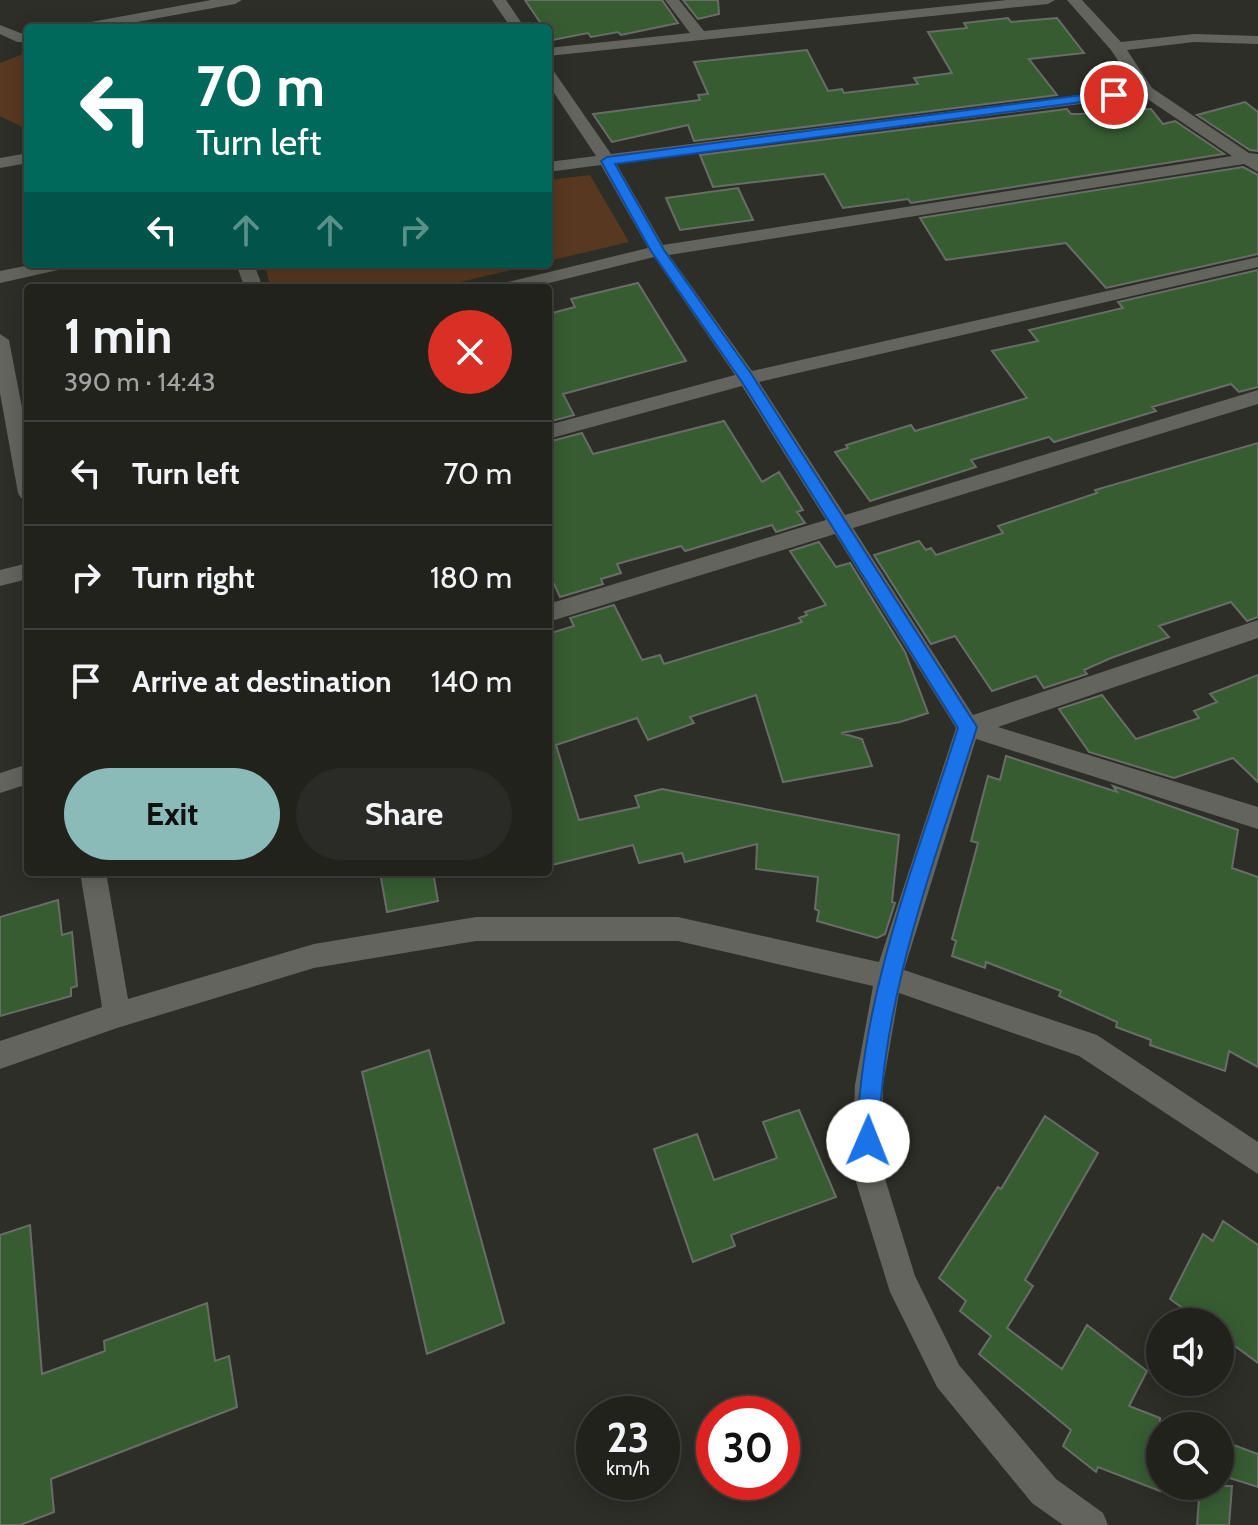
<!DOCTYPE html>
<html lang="en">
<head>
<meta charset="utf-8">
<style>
	body { margin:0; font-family:Cabin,sans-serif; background:#2a2a26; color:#f1f3f6; height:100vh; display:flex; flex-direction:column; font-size:30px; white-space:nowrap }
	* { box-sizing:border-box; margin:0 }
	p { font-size:26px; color:#a2a4a4 }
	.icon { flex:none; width:44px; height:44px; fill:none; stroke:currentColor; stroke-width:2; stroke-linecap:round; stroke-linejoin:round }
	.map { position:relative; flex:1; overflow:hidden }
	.side { position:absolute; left:24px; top:284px; width:528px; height:592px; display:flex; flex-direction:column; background:#22221d; border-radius:8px; box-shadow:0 4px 20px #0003,0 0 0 2px #3f3f3b }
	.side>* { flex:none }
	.hud { position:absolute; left:24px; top:24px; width:528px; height:244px; border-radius:8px; box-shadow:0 4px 20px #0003,0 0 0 2px #3f3f3b; background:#00695c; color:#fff; overflow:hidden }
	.tools { position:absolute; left:1146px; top:1308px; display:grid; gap:16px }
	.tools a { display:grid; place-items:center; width:88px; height:88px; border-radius:50%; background:#22221d; box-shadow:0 4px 20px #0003,0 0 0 2px #3f3f3b; font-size:40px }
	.speed { position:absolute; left:576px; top:1396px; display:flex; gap:16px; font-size:40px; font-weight:700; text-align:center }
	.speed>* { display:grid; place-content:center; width:104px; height:104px; border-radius:50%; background:#22221d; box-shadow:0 4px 20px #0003,0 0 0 2px #3f3f3b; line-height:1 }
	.speed small { font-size:20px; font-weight:400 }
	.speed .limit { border:12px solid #d22; background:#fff; color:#111 }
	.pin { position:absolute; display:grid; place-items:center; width:68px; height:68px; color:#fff; margin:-34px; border:4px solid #fff; border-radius:50%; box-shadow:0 2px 8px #0007 }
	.me { position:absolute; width:88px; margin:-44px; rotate:1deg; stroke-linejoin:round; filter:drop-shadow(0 0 6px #0008) }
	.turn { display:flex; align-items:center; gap:28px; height:168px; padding:0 40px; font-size:36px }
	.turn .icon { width:104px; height:104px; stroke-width:2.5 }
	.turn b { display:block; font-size:56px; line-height:68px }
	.lanes { display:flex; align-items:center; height:76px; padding:0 40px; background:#0003; justify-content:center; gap:40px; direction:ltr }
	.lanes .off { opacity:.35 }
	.round { display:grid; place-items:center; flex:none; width:84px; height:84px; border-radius:42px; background:#2a2a26 }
	.overview { display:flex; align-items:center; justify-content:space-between; height:136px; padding:0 40px }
	h1 { font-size:48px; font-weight:700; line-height:60px }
	.primary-button { display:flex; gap:16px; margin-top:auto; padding:16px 40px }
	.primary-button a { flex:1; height:92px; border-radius:48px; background:#8bbbb9; color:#111; font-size:32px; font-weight:700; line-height:92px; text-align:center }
	.primary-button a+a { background:#2a2a26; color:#f1f3f6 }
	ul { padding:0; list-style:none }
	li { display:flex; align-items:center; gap:24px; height:104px; padding:0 40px; border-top:2px solid #3f3f3b }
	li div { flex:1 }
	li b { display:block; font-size:30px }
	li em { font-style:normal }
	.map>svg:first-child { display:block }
</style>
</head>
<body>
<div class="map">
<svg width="1258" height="1525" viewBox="0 0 1258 1525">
	<rect width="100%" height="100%" fill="#2d2e27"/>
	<path fill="#593821" d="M 28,52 L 28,130 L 0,116 L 0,63 Z
		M 590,175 L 629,242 L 548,261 L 548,180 Z
		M 264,264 L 537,264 L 435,288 L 271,288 Z"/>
	<path fill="#375c32" stroke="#686d67" stroke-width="2" d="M 525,0 L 662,0 L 678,23 L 621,35 L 618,32 L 591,37 L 588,33 L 552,40 L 548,28 L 544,28 Z
		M 683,0 L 718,0 L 719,14 L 698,19 Z
		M 1008,18 L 1011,22 L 1057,18 L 1084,53 L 1029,59 L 1057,95 L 694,141 L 688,125 L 612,142 L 593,114 L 700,100 L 698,95 L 708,94 L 694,62 L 807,50 L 828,91 L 842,89 L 844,93 L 918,84 L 914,78 L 952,73 L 928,32 L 967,28 L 964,23 Z
		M 1245,102 L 1258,112 L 1258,151 L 1250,150 L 1197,115 Z
		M 1067,109 L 1071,114 L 1079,114 L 1151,109 L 1163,124 L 1175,121 L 1224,154 L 911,203 L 908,199 L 843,208 L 824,174 L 713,187 L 700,155 Z
		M 1243,167 L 1258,175 L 1258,254 L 1106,288 L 1066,243 L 946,260 L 920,218 Z
		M 738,188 L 753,220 L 680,230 L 666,198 Z
		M 1258,270 L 1258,387 L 1239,392 L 1231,384 L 1152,407 L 1156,411 L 1054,442 L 1049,437 L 971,460 L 976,467 L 870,501 L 835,452 L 848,448 L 846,445 L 911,425 L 915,431 L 1027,398 L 992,351 L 1038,341 L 1029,330 L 1123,308 L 1118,302 Z
		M 638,283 L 686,361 L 563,394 L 574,415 L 548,422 L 548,314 L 575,307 L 571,299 Z
		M 724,421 L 762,482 L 779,472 L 803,510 L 797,512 L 805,523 L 776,532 L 772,525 L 685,551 L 681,546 L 617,564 L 621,573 L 601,579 L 603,584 L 560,597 L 548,571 L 548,442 L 582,433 L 593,454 Z
		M 1258,443 L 1258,617 L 1247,621 L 1231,602 L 1159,626 L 1169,637 L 1111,658 L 1084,670 L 1087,674 L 1044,688 L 1036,676 L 992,691 L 955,636 L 931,644 L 874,555 L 919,541 L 926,550 L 931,548 L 936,555 L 1003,533 L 998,526 L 1097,493 L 1095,490 Z
		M 819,542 L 836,567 L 850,563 L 905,652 L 928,713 L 900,722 L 841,733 L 862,739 L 872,766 L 783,782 L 756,695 L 690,717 L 694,723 L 648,740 L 637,718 L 556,745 L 579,820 L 639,807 L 635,796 L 662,789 L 899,835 L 892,902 L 895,903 L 885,934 L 877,938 L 817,921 L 819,911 L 815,909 L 818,877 L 756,869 L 757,844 L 685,862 L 682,853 L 639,863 L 633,845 L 548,866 L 548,634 L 574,626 L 570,618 L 614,605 L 642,660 L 660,655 L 664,664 L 802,622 L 799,618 L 807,615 L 805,612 L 826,605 L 790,551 Z
		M 1258,675 L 1258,782 L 1233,758 L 1174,778 L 1089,752 L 1059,709 L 1102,695 L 1136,739 L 1199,718 L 1194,711 L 1217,702 L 1210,694 Z
		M 1006,756 L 1117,792 L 1113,786 L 1238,830 L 1232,868 L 1258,877 L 1258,1067 L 1229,1051 L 1225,1071 L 1150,1045 L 1151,1040 L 1116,1027 L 1117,1022 L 1059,996 L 1061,991 L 986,962 L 985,968 L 952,956 L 956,941 L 952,939 L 978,843 L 971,841 L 988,776 L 1000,780 Z
		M 380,872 L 433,872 L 438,901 L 387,912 Z
		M 58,900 L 62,935 L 72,932 L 77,986 L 71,988 L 71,996 L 0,1016 L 0,917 Z
		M 429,1050 L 504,1323 L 427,1354 L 362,1072 Z
		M 799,1110 L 836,1197 L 731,1235 L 735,1246 L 693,1262 L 654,1149 L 697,1134 L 714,1180 L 777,1158 L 763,1122 Z
		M 1045,1116 L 1098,1153 L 1025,1280 L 1033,1286 L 1007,1328 L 1062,1369 L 1087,1325 L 1147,1371 L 1129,1406 L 1160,1418 L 1160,1491 L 1098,1467 L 1096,1472 L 1063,1446 L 1071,1430 L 979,1354 L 991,1336 L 960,1311 L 966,1301 L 939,1278 L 998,1187 L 1001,1189 Z
		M 1223,1221 L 1258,1245 L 1258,1363 L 1220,1335 L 1220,1322 L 1202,1322 L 1170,1299 L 1203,1234 L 1213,1241 Z
		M 30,1225 L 42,1374 L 105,1351 L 104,1341 L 207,1303 L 215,1361 L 229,1356 L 237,1407 L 51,1479 L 54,1512 L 20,1525 L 0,1525 L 0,1235 Z
		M 1220,1440 L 1258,1454 L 1258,1487 L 1220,1475 Z
		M 1200,1486 L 1232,1486 L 1229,1525 L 1197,1525 Z"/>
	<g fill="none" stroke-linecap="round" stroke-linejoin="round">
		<path fill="#63645d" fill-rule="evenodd" d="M 211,0 L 242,0 L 235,4 L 104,28 L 73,28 L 80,24 Z
			M 492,0 L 506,0 L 525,28 L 511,28 Z
			M 665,0 L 679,0 L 704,31 L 1007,0 L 1055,0 L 1048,4 L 548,56 L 548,48 L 690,33 Z
			M 1067,0 L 1082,0 L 1121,42 L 1194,34 L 1258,36 L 1258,44 L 1194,42 L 1127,50 L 1152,88 L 1249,153 L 1258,154 L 1258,172 L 1244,164 L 669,255 L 752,371 L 1258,257 L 1258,267 L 759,382 L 845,515 L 1258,390 L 1258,404 L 853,528 L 973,715 L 1258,620 L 1258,638 L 998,727 L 1258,807 L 1258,829 L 976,739 L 904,970 L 1097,1035 L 1258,1142 L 1258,1174 L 1079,1056 L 899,993 L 883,1085 L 882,1169 L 915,1276 L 959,1365 L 1056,1479 L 1103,1513 L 1108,1525 L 1063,1525 L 1032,1503 L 937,1387 L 890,1292 L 852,1169 L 855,1085 L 873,986 L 678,941 L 476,941 L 314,968 L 117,1028 L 0,1069 L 0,1041 L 102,1007 L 80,872 L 106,872 L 128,999 L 314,944 L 476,917 L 678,917 L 879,962 L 956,728 L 835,534 L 548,622 L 548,604 L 826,520 L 742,386 L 548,439 L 548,425 L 735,375 L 654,257 L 529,288 L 497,288 L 500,284 L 648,248 L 601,165 L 548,172 L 548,162 L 596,156 L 548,84 L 548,68 L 553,70 L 611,154 L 1136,88 L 1111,50 ZM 1143,96 L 1232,156 L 663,245 L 616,163 Z
			M 0,25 L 23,34 L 28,33 L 28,42 L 17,42 L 0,34 Z
			M 28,153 L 28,163 L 0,168 L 0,158 Z
			M 35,264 L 70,264 L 67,268 L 0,283 L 0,271 Z
			M 236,264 L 254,264 L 263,288 L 245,288 Z
			M 0,334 L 9,340 L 28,439 L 28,500 L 21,498 L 18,493 L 0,393 Z
			M 28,563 L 28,579 L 0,586 L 0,570 Z
			M 28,764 L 28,784 L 0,793 L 0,773 Z"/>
	</g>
	<path fill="#1a73e8" stroke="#114b97" stroke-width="2" d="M 1114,91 L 1120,95 L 1119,97 L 615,164 L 664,250 L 752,375 L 977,727 C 934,864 881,997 879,1141 L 876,1149 L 868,1152 L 860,1149 L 857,1141 C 860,997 915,864 958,728 L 742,382 L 651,251 L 601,161 L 607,157 Z"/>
</svg>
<div class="tools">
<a><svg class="icon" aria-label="sound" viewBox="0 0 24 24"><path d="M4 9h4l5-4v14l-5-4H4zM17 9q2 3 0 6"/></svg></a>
<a><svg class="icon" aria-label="search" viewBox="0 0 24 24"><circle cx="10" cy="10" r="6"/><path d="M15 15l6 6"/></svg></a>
</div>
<div class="speed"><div>23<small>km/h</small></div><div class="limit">30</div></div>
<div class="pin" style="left:1114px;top:95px;background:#d93025"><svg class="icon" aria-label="arrive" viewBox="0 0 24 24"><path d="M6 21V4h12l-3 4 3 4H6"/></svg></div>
<svg class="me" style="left:868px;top:1141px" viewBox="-20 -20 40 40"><circle r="19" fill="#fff"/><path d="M0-13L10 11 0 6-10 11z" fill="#1a73e8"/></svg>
<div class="hud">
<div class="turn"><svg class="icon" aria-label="left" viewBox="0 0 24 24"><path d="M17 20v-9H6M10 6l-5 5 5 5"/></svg><div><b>70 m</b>Turn left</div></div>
<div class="lanes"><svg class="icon" aria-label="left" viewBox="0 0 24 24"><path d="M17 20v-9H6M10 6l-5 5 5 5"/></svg><svg class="icon off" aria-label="ahead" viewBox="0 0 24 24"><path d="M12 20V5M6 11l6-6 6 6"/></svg><svg class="icon off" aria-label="ahead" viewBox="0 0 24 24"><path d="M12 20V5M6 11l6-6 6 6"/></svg><svg class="icon off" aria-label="right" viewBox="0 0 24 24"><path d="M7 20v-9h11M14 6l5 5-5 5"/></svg></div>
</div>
<section class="side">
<div class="overview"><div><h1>1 min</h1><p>390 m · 14:43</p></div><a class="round" style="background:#d93025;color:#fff"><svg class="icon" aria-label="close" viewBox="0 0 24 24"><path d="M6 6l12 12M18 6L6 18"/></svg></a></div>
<ul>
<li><svg class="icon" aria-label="left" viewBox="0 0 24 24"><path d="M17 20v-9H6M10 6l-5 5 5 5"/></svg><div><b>Turn left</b></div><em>70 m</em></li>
<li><svg class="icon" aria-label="right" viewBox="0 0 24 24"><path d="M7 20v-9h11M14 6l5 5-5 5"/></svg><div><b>Turn right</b></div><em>180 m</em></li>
<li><svg class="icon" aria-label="arrive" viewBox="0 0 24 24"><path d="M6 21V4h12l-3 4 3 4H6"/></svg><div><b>Arrive at destination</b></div><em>140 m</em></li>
</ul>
<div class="primary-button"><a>Exit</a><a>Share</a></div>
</section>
</div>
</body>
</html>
